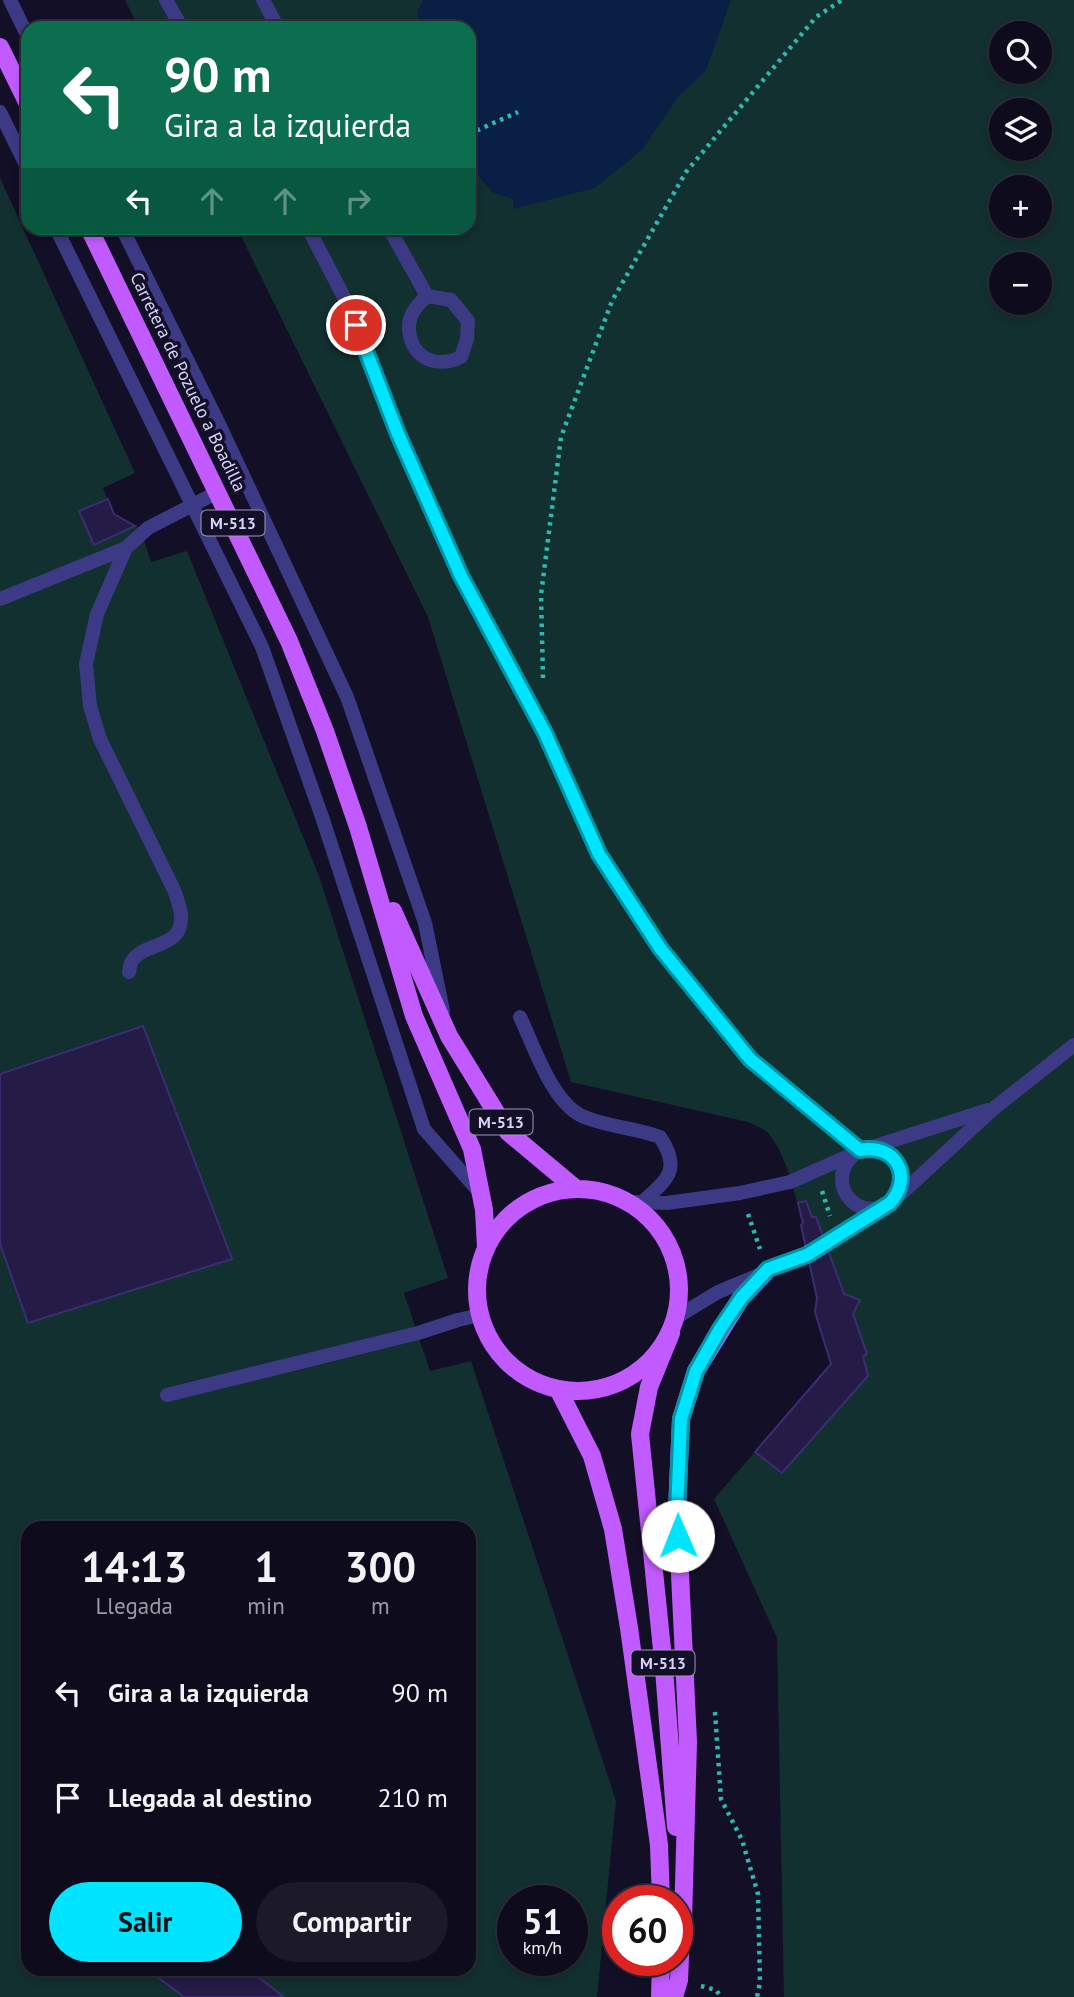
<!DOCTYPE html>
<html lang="es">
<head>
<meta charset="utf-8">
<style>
	body { margin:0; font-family:"PT Sans",sans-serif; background:#1c1929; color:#f1f3f6; height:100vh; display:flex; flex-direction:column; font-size:26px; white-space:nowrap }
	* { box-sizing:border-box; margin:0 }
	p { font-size:23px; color:#9b9ba3 }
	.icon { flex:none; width:38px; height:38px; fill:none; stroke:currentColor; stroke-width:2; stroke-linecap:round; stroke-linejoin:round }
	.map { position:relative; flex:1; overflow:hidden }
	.side { position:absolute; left:21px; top:1521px; width:455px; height:455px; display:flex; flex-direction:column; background:#0e0b1c; border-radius:21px; box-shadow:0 4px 10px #0003,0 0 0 2px #2e2b3b }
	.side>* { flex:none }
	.banner { position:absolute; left:21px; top:21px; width:455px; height:214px; border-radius:21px; box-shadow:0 4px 10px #0003,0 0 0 2px #2e2b3b; background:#0b6e4f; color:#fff; overflow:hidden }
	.buttons { position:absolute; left:989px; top:21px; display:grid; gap:14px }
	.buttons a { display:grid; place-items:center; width:63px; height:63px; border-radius:50%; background:#0e0b1c; box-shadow:0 4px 10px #0003,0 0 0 2px #2e2b3b; font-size:35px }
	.speed { position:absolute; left:497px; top:1885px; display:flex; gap:14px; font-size:35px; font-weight:700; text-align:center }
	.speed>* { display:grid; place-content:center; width:91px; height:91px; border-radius:50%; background:#0e0b1c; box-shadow:0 4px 10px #0003,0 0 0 2px #2e2b3b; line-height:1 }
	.speed small { font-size:18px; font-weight:400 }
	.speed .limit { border:10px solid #d22; background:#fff; color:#111 }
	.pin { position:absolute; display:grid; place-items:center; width:60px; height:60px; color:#fff; margin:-30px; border:4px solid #fff; border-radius:50%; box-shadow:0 2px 7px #0007 }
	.me { position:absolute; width:77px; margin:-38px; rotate:359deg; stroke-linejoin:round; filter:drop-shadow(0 0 5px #0008) }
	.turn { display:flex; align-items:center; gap:24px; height:147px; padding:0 28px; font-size:32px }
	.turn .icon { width:91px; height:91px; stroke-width:2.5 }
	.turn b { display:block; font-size:49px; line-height:60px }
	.lanes { display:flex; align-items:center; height:66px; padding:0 28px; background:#0003; justify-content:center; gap:35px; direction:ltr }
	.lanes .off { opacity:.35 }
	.eta { display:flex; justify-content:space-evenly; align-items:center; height:119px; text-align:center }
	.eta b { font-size:42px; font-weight:600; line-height:49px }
	.primary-button { display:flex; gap:14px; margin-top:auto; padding:14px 28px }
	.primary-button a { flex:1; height:80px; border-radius:42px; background:#00e5ff; color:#111; font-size:28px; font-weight:600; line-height:80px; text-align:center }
	.primary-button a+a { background:#1c1929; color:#f1f3f6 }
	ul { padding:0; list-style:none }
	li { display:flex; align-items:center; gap:21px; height:105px; padding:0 28px }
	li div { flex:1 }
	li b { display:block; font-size:26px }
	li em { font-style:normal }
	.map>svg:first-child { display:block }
</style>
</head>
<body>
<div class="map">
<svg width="1074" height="1997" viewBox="0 0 1074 1997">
	<rect width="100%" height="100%" fill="#130f26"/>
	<path fill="#12302f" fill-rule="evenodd" d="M 125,0 L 1074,0 L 1074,1997 L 784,1997 L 777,1638 L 714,1499 L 831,1364 L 815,1312 L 817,1298 C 807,1256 796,1162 767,1132 C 762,1128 754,1125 748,1122 L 571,1082 L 428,617 L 237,228 L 469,228 L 469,28 L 139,28 ZM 1001,33 L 1040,33 L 1040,72 L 1001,72 ZM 1001,110 L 1040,110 L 1040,149 L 1001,149 ZM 1001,187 L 1040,187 L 1040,226 L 1001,226 ZM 1001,264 L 1040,264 L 1040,303 L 1001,303 Z
		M 0,178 L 135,473 L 103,488 L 114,514 L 140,528 L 151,562 L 187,551 L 319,876 L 448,1278 L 404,1293 L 430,1371 L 471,1361 L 616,1801 L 597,1997 L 0,1997 ZM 28,1528 L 469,1528 L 469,1969 L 28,1969 ZM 513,1900 L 572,1900 L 572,1960 L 513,1960 Z"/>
	<path fill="#0a1f44" d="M 423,0 L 731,0 L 706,70 L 678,97 L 642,150 L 595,188 L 513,209 L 513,199 L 493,193 L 469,165 L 469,28 L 421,28 L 417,12 Z"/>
	<path fill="#241b47" stroke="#3b2d73" stroke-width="2" d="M 108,499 L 114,514 L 135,526 L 94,545 L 79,511 Z
		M 143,1026 L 232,1259 L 28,1323 L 0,1244 L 0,1074 Z
		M 806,1201 L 812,1217 L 816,1217 L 844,1294 L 860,1300 L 853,1314 L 867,1354 L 863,1356 L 868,1376 L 782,1473 L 755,1452 L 831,1364 L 815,1312 L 817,1298 L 801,1225 L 803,1223 L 798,1203 Z
		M 147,1969 L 248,1969 L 284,1997 L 184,1997 Z"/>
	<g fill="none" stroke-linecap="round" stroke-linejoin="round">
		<path stroke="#2fb8b0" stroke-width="4.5" stroke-dasharray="3.5 5" stroke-linecap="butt" d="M 469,134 L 518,112
			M 543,678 L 541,595 L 561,437 L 612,301 L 686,172 L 816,17 L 842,0
			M 822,1191 L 830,1216
			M 748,1214 L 760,1249
			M 715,1712 L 721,1799 L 742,1840 L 758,1894 L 760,1982 L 757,1997
			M 701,1986 L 716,1990 L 721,1997"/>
		<path stroke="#3d3a85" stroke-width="14" d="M 10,0 L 28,37
			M 166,0 L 182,28
			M 263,0 L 278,28
			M 0,112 L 28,169
			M 56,228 L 262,647 L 322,817 L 424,1129 L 481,1194
			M 122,228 L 219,424 L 347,697 L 425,923 L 443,1011
			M 308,228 L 347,303 L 398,434 L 461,576 L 545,733 L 599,854 L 660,949 L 750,1059 L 860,1151
			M 389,228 L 427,296
			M 427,296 L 451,300 L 468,321 L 467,339 L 461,357 C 434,370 408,356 409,324 C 410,313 419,303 427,296 Z
			M 0,599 L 126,548
			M 129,972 C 130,968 130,964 132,961 C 144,941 184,950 181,914 C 180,907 177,899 175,892 L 100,739 L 90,706 L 86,664 L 97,614 L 126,548 L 148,528 L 218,492
			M 520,1017 C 535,1048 553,1107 587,1118 C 610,1127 636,1128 660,1137 C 682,1170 667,1180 641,1203
			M842 1179a30 30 0 1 1 60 0a30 30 0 1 1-60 0Z
			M 630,1202 L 667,1203 L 740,1193 L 790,1182 L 860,1151 L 988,1110
			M 677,1317 L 718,1292 L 807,1255 L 890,1204 L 993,1109 L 1074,1045
			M 167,1395 L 418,1333 L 458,1320 L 480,1315"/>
		<path stroke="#c25bff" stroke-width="18" d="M 0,47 L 28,104
			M 89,228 L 289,641 L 325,731 L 358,827 L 414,1016 L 472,1149 L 484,1210 L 486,1248
			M 393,911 L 449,1036 L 508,1132 L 575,1188
			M477 1290a101 101 0 1 1 202 0a101 101 0 1 1-202 0Z
			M 671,1333 L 649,1387 L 640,1434 L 664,1669 L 676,1827
			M 559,1391 L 592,1456 L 613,1529 L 629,1628 L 659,1845 L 661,1900
			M 683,1921 L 688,1742 L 677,1511 L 681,1419 L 696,1371 L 741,1298 L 765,1273
			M 660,1997 L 661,1960
			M 674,1997 L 679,1980 L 682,1910"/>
	</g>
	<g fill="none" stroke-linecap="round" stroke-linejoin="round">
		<g stroke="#0095a6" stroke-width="18">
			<path id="route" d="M 356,325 L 398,434 L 461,576 L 545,733 L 599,854 L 660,948 L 750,1059 L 860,1150 C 896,1143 914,1177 890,1203 L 807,1255 L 768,1269 L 741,1298 L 720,1329 L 696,1371 L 681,1419 L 677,1511 L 678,1536"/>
		</g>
		<use href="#route" stroke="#00e5ff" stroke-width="12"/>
	</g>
	<g text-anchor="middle" stroke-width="7" stroke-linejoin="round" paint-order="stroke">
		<g fill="#130f26" stroke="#9e99be" stroke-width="2">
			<rect x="201.5" y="510.5" width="63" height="25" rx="5"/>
			<rect x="469.5" y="1109.5" width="63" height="25" rx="5"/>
			<rect x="631.5" y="1650.5" width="63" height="25" rx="5"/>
		</g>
		<g font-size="16" font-weight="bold" fill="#d9d4ff">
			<text x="233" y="529">M-513</text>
			<text x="501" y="1128">M-513</text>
			<text x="663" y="1669">M-513</text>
		</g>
		<g font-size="18" fill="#d9d4ff" stroke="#130f26">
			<text transform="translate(188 382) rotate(64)" y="6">Carretera de Pozuelo a Boadilla</text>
		</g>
	</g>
</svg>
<div class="buttons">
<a><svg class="icon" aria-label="search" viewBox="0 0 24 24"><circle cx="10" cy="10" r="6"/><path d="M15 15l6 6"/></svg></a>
<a><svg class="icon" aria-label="layers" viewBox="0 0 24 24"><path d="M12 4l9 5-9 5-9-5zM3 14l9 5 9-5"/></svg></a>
<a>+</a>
<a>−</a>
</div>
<div class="speed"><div>51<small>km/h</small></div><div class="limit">60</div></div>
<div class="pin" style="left:356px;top:325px;background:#d93025"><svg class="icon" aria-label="arrive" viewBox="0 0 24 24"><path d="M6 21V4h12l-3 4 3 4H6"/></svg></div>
<svg class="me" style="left:678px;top:1536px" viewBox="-20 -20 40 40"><circle r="19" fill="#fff"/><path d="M0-13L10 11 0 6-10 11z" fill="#00e5ff"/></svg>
<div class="banner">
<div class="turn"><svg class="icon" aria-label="left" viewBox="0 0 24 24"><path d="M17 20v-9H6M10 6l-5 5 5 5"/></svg><div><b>90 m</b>Gira a la izquierda</div></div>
<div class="lanes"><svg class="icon" aria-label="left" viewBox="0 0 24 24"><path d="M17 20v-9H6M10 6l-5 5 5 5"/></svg><svg class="icon off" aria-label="ahead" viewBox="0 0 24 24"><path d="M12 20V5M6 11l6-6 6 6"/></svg><svg class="icon off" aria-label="ahead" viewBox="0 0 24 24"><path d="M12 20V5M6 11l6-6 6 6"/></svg><svg class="icon off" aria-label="right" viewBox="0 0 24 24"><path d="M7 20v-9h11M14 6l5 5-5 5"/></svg></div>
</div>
<section class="side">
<div class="eta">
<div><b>14:13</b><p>Llegada</p></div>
<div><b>1</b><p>min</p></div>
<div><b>300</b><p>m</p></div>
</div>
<ul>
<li><svg class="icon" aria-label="left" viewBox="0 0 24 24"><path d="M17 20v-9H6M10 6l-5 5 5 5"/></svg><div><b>Gira a la izquierda</b></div><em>90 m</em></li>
<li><svg class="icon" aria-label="arrive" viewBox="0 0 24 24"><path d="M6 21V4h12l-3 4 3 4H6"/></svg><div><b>Llegada al destino</b></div><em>210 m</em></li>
</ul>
<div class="primary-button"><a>Salir</a><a>Compartir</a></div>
</section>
</div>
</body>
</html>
